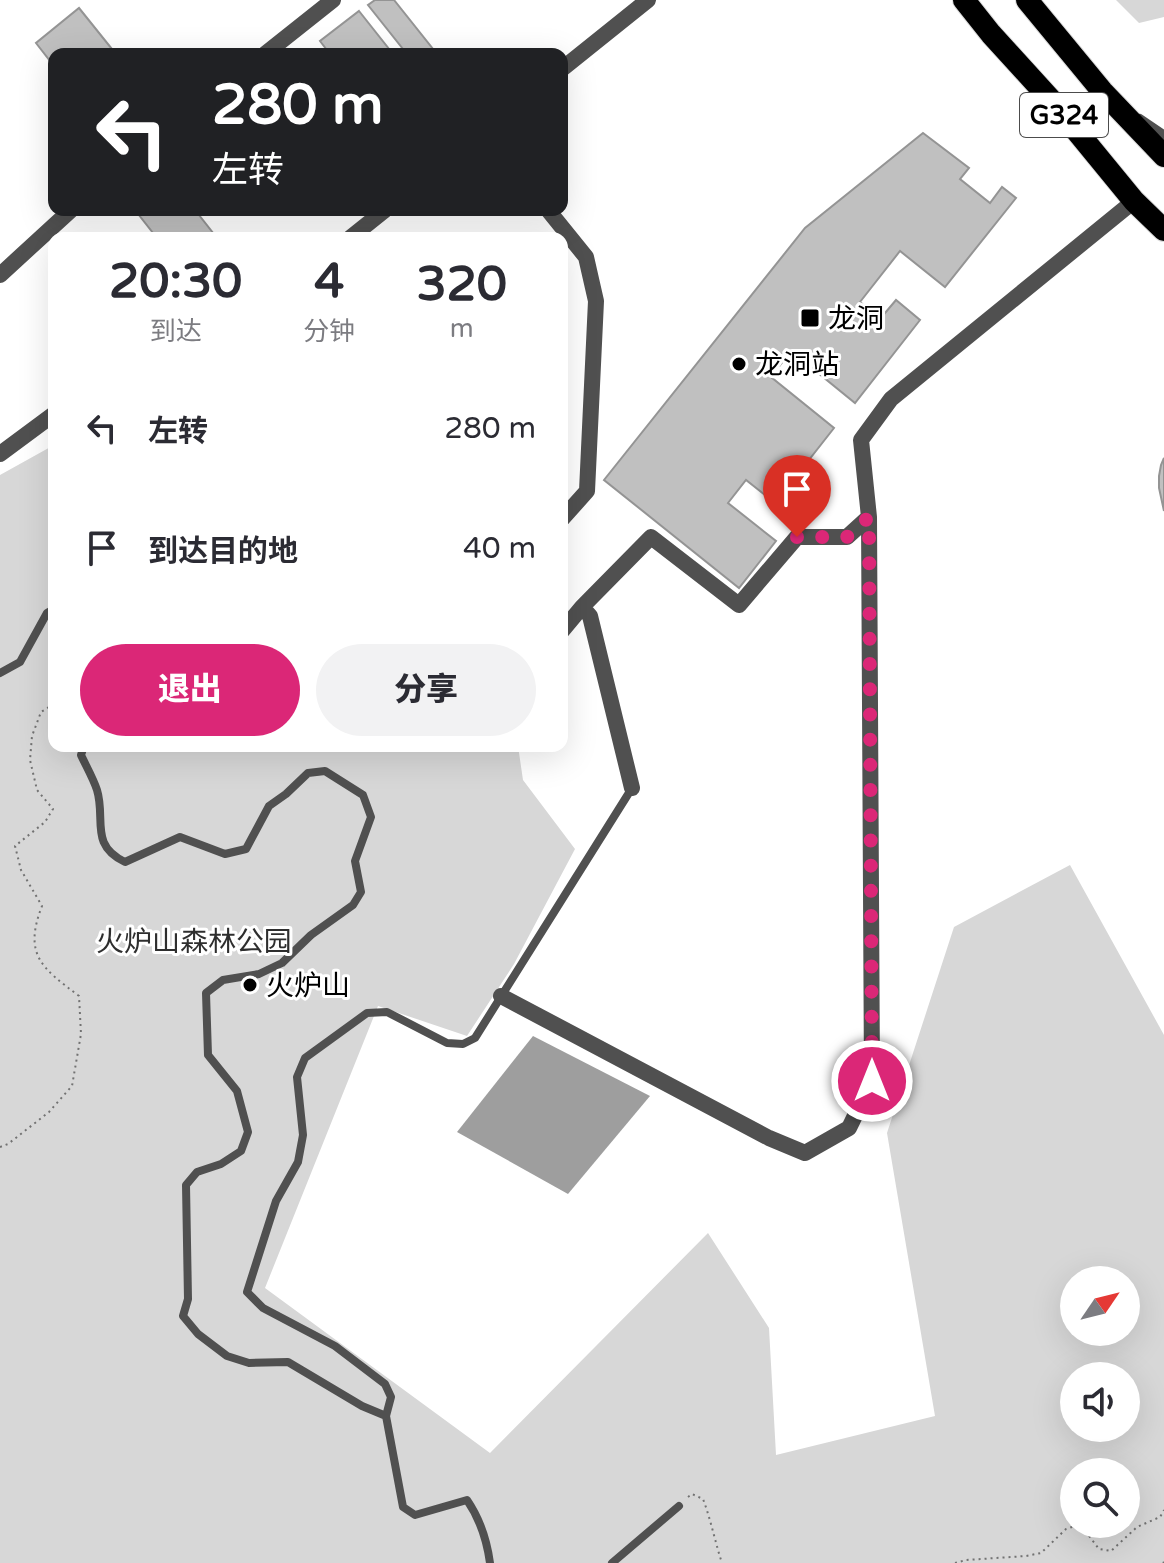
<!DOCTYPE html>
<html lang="zh">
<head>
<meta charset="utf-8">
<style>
	body { margin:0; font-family:"Varela Round","Noto Sans SC",sans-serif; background:#f2f2f3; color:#2b2b33; height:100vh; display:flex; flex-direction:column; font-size:30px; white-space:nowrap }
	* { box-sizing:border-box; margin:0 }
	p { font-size:26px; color:#7c7c81 }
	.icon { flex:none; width:44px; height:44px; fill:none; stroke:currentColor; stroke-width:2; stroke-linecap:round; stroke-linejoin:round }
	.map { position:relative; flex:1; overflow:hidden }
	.details { position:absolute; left:48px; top:232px; width:520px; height:520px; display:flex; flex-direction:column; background:#fff; border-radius:16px; box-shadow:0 8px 32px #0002 }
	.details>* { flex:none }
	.top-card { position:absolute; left:48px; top:48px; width:520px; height:168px; border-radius:16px; box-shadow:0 8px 32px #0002; background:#202124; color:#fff; overflow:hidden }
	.needle { width:52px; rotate:55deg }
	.fabs { position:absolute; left:1060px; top:1266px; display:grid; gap:16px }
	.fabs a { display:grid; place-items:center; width:80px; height:80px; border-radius:50%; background:#fff; box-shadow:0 8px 32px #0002; font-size:40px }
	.pin { position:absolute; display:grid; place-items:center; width:68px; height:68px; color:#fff; margin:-82px -34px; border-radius:50% 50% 50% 0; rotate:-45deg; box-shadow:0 0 8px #0007 }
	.pin .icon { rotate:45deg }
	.me { position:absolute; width:88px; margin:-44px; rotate:0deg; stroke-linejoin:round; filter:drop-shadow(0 0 6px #0008) }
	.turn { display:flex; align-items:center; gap:28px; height:168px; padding:0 32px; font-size:36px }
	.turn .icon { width:104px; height:104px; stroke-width:2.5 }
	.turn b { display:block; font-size:56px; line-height:68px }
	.eta { display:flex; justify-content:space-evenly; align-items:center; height:136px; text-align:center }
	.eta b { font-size:48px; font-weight:800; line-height:56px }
	.action { display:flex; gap:16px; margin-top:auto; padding:16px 32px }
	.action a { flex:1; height:92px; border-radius:48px; background:#db2777; color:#fff; font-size:32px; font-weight:800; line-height:92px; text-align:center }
	.action a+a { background:#f2f2f3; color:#2b2b33 }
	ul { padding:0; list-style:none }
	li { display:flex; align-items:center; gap:24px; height:120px; padding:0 32px }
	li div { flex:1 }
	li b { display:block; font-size:30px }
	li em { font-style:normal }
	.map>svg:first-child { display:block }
</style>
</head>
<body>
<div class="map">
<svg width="1164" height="1563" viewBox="0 0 1164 1563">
	<rect width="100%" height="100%" fill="#fff"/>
	<path fill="#d7d7d7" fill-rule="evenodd" d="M 1116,0 L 1164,0 L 1164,17 L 1139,23 Z
		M 54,445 L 54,746 L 518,746 L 523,780 L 575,849 L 514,964 L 467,1036 L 378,1006 L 265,1288 L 490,1453 L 708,1233 L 769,1328 L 776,1455 L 935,1416 L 887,1133 L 954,927 L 1070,865 L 1164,1035 L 1164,1563 L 0,1563 L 0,475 ZM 1074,1280 L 1126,1280 L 1126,1332 L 1074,1332 ZM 1074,1376 L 1126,1376 L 1126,1428 L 1074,1428 ZM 1074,1472 L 1126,1472 L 1126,1524 L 1074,1524 Z"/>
	<path fill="#9e9e9e" d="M 533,1036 L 650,1096 L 568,1194 L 457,1132 Z"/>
	<path fill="#c0c0c0" stroke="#949494" stroke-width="2" d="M 375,0 L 394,0 L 437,54 L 407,54 L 368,5 Z
		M 79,8 L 116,54 L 54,54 L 54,66 L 36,43 Z
		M 359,11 L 393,54 L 330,54 L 320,41 Z
		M 923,133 L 969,168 L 960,179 L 990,203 L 1002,187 L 1016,198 L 945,287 L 900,251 L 860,302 L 880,319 L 896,300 L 920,320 L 855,403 L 791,351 L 771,377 L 834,428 L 775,503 L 746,480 L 728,503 L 776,541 L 739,588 L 604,480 L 805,228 Z
		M 135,210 L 195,210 L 217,238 L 157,238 Z
		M 1164,458 L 1164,511 L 1159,488 L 1159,476 L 1161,465 Z"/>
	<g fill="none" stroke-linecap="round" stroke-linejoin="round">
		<g stroke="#dbdbdb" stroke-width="24">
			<path id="trunk" d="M 964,0 L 991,34 L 1052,101 L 1134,201 L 1164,230
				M 1027,0 L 1102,91 L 1164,156"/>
		</g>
		<path stroke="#727272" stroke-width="2" stroke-dasharray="2 4" stroke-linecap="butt" d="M 0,1147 L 8,1144 L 49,1112 L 72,1086 L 81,1034 L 79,996 C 42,968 23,955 42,906 L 21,870 L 15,846 L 45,822 L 53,809 L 37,790 L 30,760 L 32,736 L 41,712 L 54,704
			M 688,1497 L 692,1494 L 703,1499 C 711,1520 715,1542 722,1563
			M 955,1563 L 966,1560 L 1026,1556 L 1041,1553 L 1066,1529 L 1078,1525 L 1083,1528 L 1099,1549 L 1111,1551 L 1137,1527 L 1160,1517 L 1164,1510
			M 1163,1563 L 1164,1562"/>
		<path stroke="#505050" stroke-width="8" d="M 1140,118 L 1162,133 L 1164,137
			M 0,673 L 20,662 L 47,613 L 54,609
			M 84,746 L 81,755 C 86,766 93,778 97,790 C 106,819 89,845 125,862 L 180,837 L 225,854 L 246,849 L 269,806 L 286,794 L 308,773 L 325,771 L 363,795 L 371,817 L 355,861 L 361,892 L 353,905 L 311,935 L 282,963 L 259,974 L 223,980 L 206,993 L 208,1055 L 237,1091 L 248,1132 L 241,1151 L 221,1164 L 197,1172 L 186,1185 L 188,1299 L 183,1316 L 198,1334 L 227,1356 L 249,1363 L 288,1362 L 362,1406 L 386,1416 L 403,1507 L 415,1515 L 467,1500 C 480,1519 487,1541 490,1563
			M 386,1416 L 391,1397 L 385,1384 L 335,1346 L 263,1308 L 247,1292 L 276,1201 L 298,1162 L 303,1135 L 297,1077 L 305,1058 L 367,1013 L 387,1012 L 447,1043 L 463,1044 L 475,1038 L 632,788
			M 612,1563 L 679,1506"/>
		<path stroke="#505050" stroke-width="16" d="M 265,54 L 333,0
			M 562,69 L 648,0
			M 548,210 L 586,257 L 596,301 L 587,491 L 562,519
			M 350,238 L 385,210
			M 0,275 L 71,210
			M 0,454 L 54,414
			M 582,607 L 651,537 L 739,605 L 797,537 L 847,537 L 869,517 L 861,440 L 891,399 L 1134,201
			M 562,631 L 582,607 L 590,616 L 632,788
			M 501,996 L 769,1138 L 805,1153 L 849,1128 L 872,1081 L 869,517"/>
		<use href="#trunk" stroke="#000" stroke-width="22"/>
	</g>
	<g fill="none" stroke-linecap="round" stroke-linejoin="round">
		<path stroke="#db2777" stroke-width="14" stroke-dasharray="0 25.2" d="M 797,537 L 847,537 L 869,517 L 872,1081"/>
	</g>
	<g fill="#000" stroke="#fff" stroke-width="3">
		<rect x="800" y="308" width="20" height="20" rx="4"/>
		<circle cx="739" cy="364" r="8"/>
		<circle cx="250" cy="985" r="8"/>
	</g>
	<g text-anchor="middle" stroke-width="6" stroke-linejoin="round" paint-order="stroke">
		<rect fill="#fff" stroke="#4c4c4c" stroke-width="2" x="1020" y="93" width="88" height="44" rx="6"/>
		<g font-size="26" font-weight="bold" fill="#000">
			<text x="1064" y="124">G324</text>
		</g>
		<g font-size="28" fill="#000" stroke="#fff" text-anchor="start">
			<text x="828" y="328">龙洞</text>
			<text x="755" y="374">龙洞站</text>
			<text x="266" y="995">火炉山</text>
		</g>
		<g font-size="28" fill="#2e2e2e" stroke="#fff">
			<text x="194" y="951">火炉山森林公园</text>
		</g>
	</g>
</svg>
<div class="fabs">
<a><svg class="needle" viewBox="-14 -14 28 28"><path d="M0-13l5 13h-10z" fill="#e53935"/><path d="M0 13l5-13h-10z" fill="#7c7c81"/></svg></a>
<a><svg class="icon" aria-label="sound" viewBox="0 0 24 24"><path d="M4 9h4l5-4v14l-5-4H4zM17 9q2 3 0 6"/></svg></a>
<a><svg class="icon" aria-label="search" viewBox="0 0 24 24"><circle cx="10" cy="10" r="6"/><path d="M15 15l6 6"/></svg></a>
</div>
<div class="pin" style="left:797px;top:537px;background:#d93025"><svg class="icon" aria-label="arrive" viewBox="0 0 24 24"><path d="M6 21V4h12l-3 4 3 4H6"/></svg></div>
<svg class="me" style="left:872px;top:1081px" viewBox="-20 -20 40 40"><circle r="17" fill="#db2777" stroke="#fff" stroke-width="3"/><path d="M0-11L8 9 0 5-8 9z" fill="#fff"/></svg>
<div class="top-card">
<div class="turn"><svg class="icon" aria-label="left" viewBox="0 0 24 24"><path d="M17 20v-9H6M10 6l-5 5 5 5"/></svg><div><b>280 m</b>左转</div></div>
</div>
<section class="details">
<div class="eta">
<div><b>20:30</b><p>到达</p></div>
<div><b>4</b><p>分钟</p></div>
<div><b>320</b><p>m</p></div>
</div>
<ul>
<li><svg class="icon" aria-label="left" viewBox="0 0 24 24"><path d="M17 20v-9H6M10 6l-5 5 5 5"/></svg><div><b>左转</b></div><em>280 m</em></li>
<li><svg class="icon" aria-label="arrive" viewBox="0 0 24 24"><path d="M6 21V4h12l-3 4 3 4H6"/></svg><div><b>到达目的地</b></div><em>40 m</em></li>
</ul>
<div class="action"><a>退出</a><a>分享</a></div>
</section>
</div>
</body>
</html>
